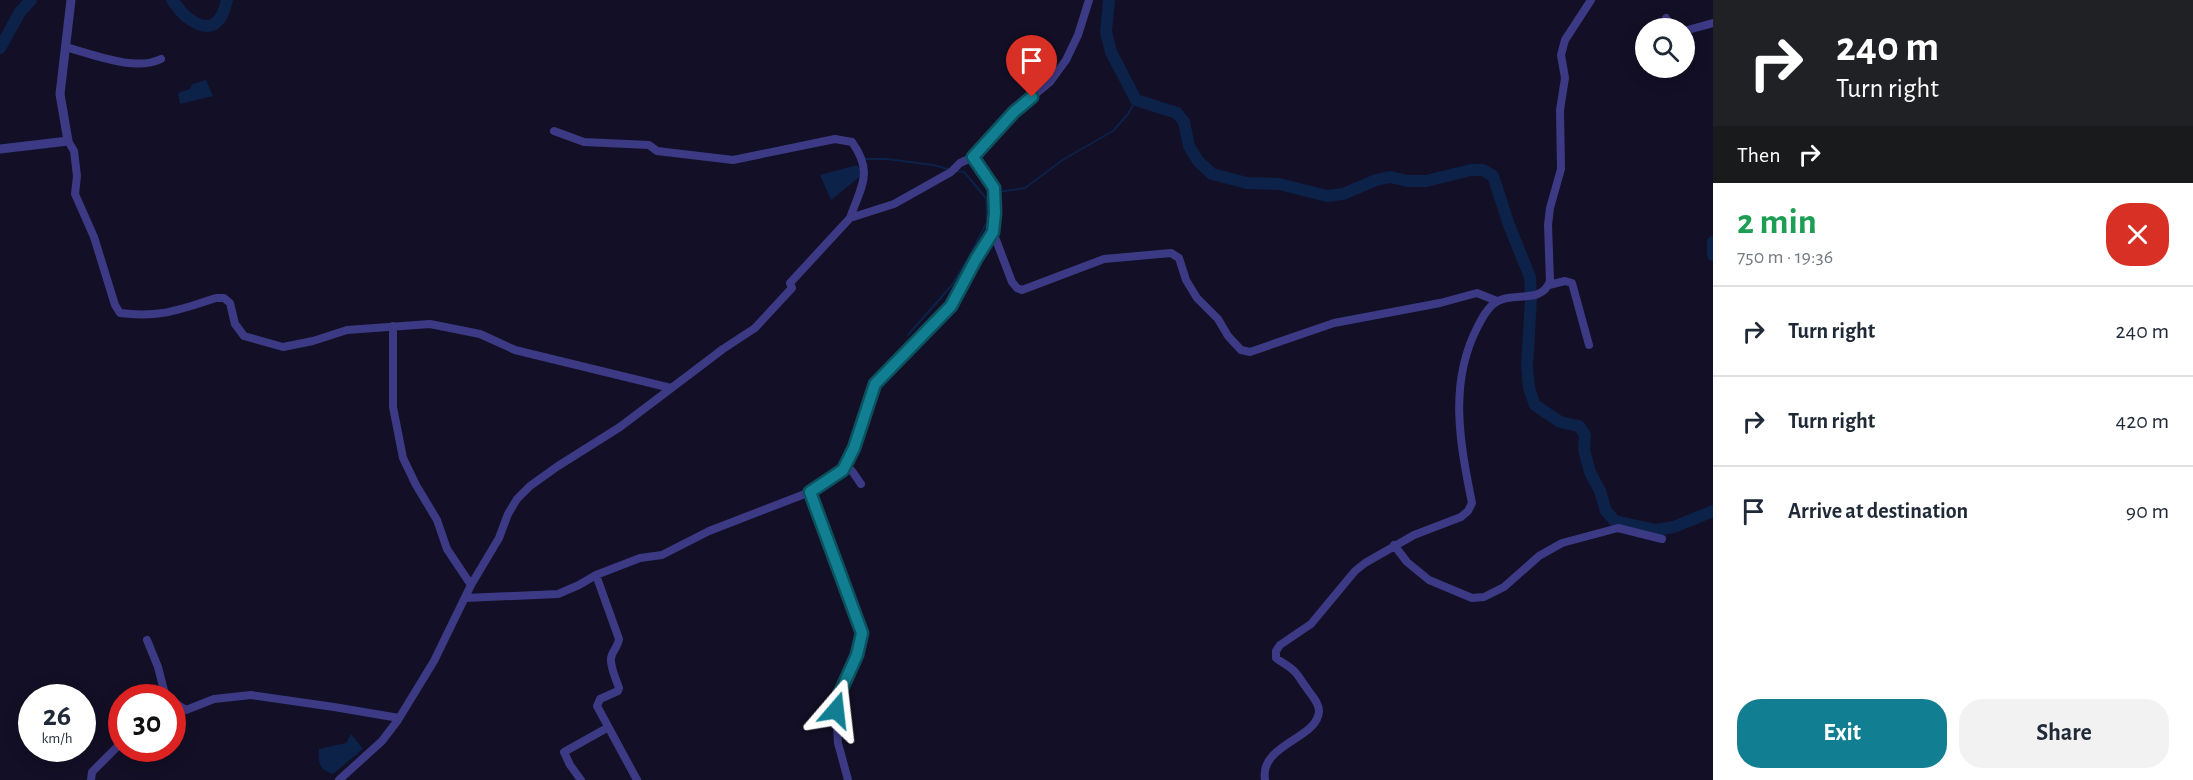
<!DOCTYPE html>
<html lang="en">
<head>
<meta charset="utf-8">
<style>
	body { margin:0; font-family:"Alegreya Sans",sans-serif; background:#f2f2f3; color:#1f2937; height:100vh; display:flex; flex-direction:column; font-size:22px; white-space:nowrap }
	* { box-sizing:border-box; margin:0 }
	p { font-size:20px; color:#747a83 }
	.icon { flex:none; width:33px; height:33px; fill:none; stroke:currentColor; stroke-width:2; stroke-linecap:round; stroke-linejoin:round }
	.map { position:relative; flex:1; overflow:hidden }
	.panel { display:flex; flex-direction:column; background:#fff; width:480px }
	.panel>* { flex:none }
	.hud { background:#202124; color:#fff; overflow:hidden }
	.buttons { position:absolute; left:1635px; top:18px; display:grid; gap:12px }
	.buttons a { display:grid; place-items:center; width:60px; height:60px; border-radius:50%; background:#fff; box-shadow:0 3px 15px #0003; font-size:30px }
	.speed { position:absolute; left:18px; top:684px; display:flex; gap:12px; font-size:30px; font-weight:700; text-align:center }
	.speed>* { display:grid; place-content:center; width:78px; height:78px; border-radius:50%; background:#fff; box-shadow:0 3px 15px #0003; line-height:1 }
	.speed small { font-size:15px; font-weight:400 }
	.speed .limit { border:9px solid #d22; background:#fff; color:#111 }
	.pin { position:absolute; display:grid; place-items:center; width:51px; height:51px; color:#fff; margin:-62px -26px; border-radius:50% 50% 50% 0; rotate:-45deg; box-shadow:0 0 6px #0007 }
	.pin .icon { rotate:45deg }
	.me { position:absolute; width:66px; margin:-33px; rotate:17deg; stroke-linejoin:round; filter:drop-shadow(0 0 4px #0008) }
	.turn { display:flex; align-items:center; gap:21px; height:126px; padding:0 24px; font-size:27px }
	.turn .icon { width:78px; height:78px; stroke-width:2.5 }
	.turn b { display:block; font-size:42px; line-height:51px }
	.then { display:flex; align-items:center; height:57px; padding:0 24px; background:#0003; gap:12px; font-size:22px }
	.round { display:grid; place-items:center; flex:none; width:63px; height:63px; border-radius:24px; background:#f2f2f3 }
	.head { display:flex; align-items:center; justify-content:space-between; height:102px; padding:0 24px }
	h1 { font-size:36px; font-weight:700; line-height:45px; color:#1e9e55 }
	.cta { display:flex; gap:12px; margin-top:auto; padding:12px 24px }
	.cta a { flex:1; height:69px; border-radius:24px; background:#117e91; color:#fff; font-size:24px; font-weight:700; line-height:69px; text-align:center }
	.cta a+a { background:#f2f2f3; color:#1f2937 }
	ul { padding:0; list-style:none }
	li { display:flex; align-items:center; gap:18px; height:90px; padding:0 24px; border-top:2px solid #e0e1e3 }
	li div { flex:1 }
	li b { display:block; font-size:22px }
	li em { font-style:normal }
	main { display:flex; flex:1; min-height:0 }
	.map>svg:first-child { display:block }
</style>
</head>
<body>
<main>
<div class="map">
<svg width="1713" height="780" viewBox="0 0 1713 780">
	<rect width="100%" height="100%" fill="#130f26"/>
	<path fill="#0c2248" d="M 206,80 L 213,96 L 180,104 L 178,93 L 190,89 L 192,84 Z
		M 857,165 L 861,170 L 862,175 L 831,200 L 820,175 Z
		M 351,734 L 363,749 L 333,774 C 319,769 318,764 319,749 L 346,743 Z"/>
	<g fill="none" stroke-linecap="round" stroke-linejoin="round">
		<path stroke="#0c2248" stroke-width="2" d="M 864,159 L 887,159 L 933,165 L 951,170
			M 956,171 L 964,172 L 986,198
			M 998,192 L 1025,188 L 1064,159 L 1113,131 L 1128,114 L 1136,100
			M 908,335 L 952,285 L 971,253 L 987,222 L 986,198 L 992,193"/>
		<path stroke="#0c2248" stroke-width="12" d="M 172,0 C 177,6 182,14 188,18 C 211,35 222,23 227,0
			M 1109,0 L 1106,32 L 1111,52 L 1136,100 L 1177,113 L 1184,122 L 1189,146 L 1198,161 L 1212,174 L 1247,183 L 1279,184 L 1327,196 L 1343,194 L 1376,180 L 1390,177 L 1408,181 L 1426,181 L 1471,170 L 1483,170 L 1493,176 L 1509,225 L 1530,277 L 1531,299 L 1527,366 L 1529,388 L 1535,405 L 1560,422 L 1579,426 L 1585,435 L 1584,450 L 1590,472 L 1600,491 L 1606,511 L 1615,521 L 1656,530 L 1674,527 L 1713,511
			M 0,48 L 20,12 L 31,0
			M 1713,242 L 1713,255"/>
		<path stroke="#3d3a85" stroke-width="8" d="M 1666,18 L 1671,28
			M 1684,31 L 1713,23
			M 65,47 C 93,54 134,72 161,59
			M 554,131 L 584,142 L 649,145 L 657,151 L 733,160 L 835,139 L 852,142 C 874,173 861,186 850,218
			M 68,141 L 74,151 L 77,176 L 75,194 L 94,237 L 115,305 L 120,313 C 160,318 179,310 216,298 L 224,298 L 230,303 L 235,324 L 244,336 L 283,347 L 313,341 L 347,330 L 430,324 L 480,334 L 515,350 L 671,388
			M 973,157 L 994,188 L 995,213 L 993,232 L 1012,282 L 1017,288 L 1022,290 L 1104,259 L 1171,253 L 1179,258 L 1186,280 L 1197,298 L 1218,319 L 1228,336 L 1241,350 L 1250,352 L 1334,323 L 1440,303 L 1477,293 L 1497,301
			M 1549,285 L 1565,281 L 1572,283 L 1589,345
			M 393,326 L 393,407 L 403,458 L 416,485 L 437,520 L 447,549 L 471,585
			M 845,466 L 852,471 L 861,484
			M 810,492 L 862,633 L 857,655 L 838,697 L 836,710 L 838,743 L 848,780
			M 1394,545 L 1407,562 L 1429,580 L 1472,598 L 1484,597 L 1504,587 L 1539,556 L 1562,543 L 1618,528 L 1662,539
			M 596,575 L 619,639 C 618,647 612,651 611,658 C 610,667 616,679 619,688 L 618,691 L 600,699 L 597,706 L 637,780
			M 465,598 L 558,594 L 579,585 L 596,575 L 640,558 L 662,555 L 709,531 L 810,492 L 843,470 L 854,448 L 875,384 L 951,306 L 976,259 L 993,232
			M 147,640 L 158,667 L 166,698
			M 172,701 L 186,710 L 214,699 L 251,695 L 334,707 L 399,718
			M 91,780 L 92,772 L 122,742
			M 339,780 L 382,741 L 398,720 L 434,661 L 471,585 L 499,538 L 508,514 L 517,499 L 530,486 L 558,466 L 620,427 L 723,349 L 755,328 L 792,288 L 790,283 L 850,218 L 894,204 L 951,172 L 960,163 L 973,157 L 1014,112 L 1050,82 L 1066,60 L 1078,35 L 1089,0
			M 581,780 L 570,765 L 564,752 L 607,728
			M 1265,780 C 1259,744 1318,739 1319,711 C 1319,702 1310,694 1306,687 C 1302,682 1299,676 1295,672 C 1290,666 1282,663 1276,658 L 1276,651 L 1280,645 L 1311,624 L 1355,571 L 1365,563 L 1414,535 L 1461,517 L 1468,511 L 1472,503 C 1460,443 1448,383 1478,326 C 1482,318 1489,305 1498,301 C 1515,292 1542,304 1550,281 L 1548,225 L 1550,208 L 1561,169 L 1560,110 L 1565,78 L 1561,55 L 1565,40 L 1591,0"/>
		<path stroke="#3d3a85" stroke-width="9" d="M 0,149 L 68,141 L 60,94 L 71,0"/>
	</g>
	<g fill="none" stroke-linecap="round" stroke-linejoin="round">
		<g stroke="#0b525e" stroke-width="15">
			<path id="route" d="M 836,710 L 838,697 L 857,655 L 862,633 L 810,492 L 843,470 L 854,448 L 875,384 L 951,306 L 976,259 L 993,232 L 995,213 L 994,188 L 973,157 L 1014,112 L 1032,97"/>
		</g>
		<use href="#route" stroke="#117e91" stroke-width="10"/>
	</g>
</svg>
<div class="buttons">
<a><svg class="icon" aria-label="search" viewBox="0 0 24 24"><circle cx="10" cy="10" r="6"/><path d="M15 15l6 6"/></svg></a>
</div>
<div class="speed"><div>26<small>km/h</small></div><div class="limit">30</div></div>
<div class="pin" style="left:1032px;top:97px;background:#d93025"><svg class="icon" aria-label="arrive" viewBox="0 0 24 24"><path d="M6 21V4h12l-3 4 3 4H6"/></svg></div>
<svg class="me" style="left:836px;top:710px" viewBox="-20 -20 40 40"><path d="M0-17L14 15 0 8-14 15z" fill="#117e91" stroke="#fff" stroke-width="4"/></svg>
</div>
<section class="panel">
<div class="hud">
<div class="turn"><svg class="icon" aria-label="right" viewBox="0 0 24 24"><path d="M7 20v-9h11M14 6l5 5-5 5"/></svg><div><b>240 m</b>Turn right</div></div>
<div class="then">Then<svg class="icon" aria-label="right" viewBox="0 0 24 24"><path d="M7 20v-9h11M14 6l5 5-5 5"/></svg></div>
</div>
<div class="head"><div><h1>2 min</h1><p>750 m · 19:36</p></div><a class="round" style="background:#d93025;color:#fff"><svg class="icon" aria-label="close" viewBox="0 0 24 24"><path d="M6 6l12 12M18 6L6 18"/></svg></a></div>
<ul>
<li><svg class="icon" aria-label="right" viewBox="0 0 24 24"><path d="M7 20v-9h11M14 6l5 5-5 5"/></svg><div><b>Turn right</b></div><em>240 m</em></li>
<li><svg class="icon" aria-label="right" viewBox="0 0 24 24"><path d="M7 20v-9h11M14 6l5 5-5 5"/></svg><div><b>Turn right</b></div><em>420 m</em></li>
<li><svg class="icon" aria-label="arrive" viewBox="0 0 24 24"><path d="M6 21V4h12l-3 4 3 4H6"/></svg><div><b>Arrive at destination</b></div><em>90 m</em></li>
</ul>
<div class="cta"><a>Exit</a><a>Share</a></div>
</section>
</main>
</body>
</html>
